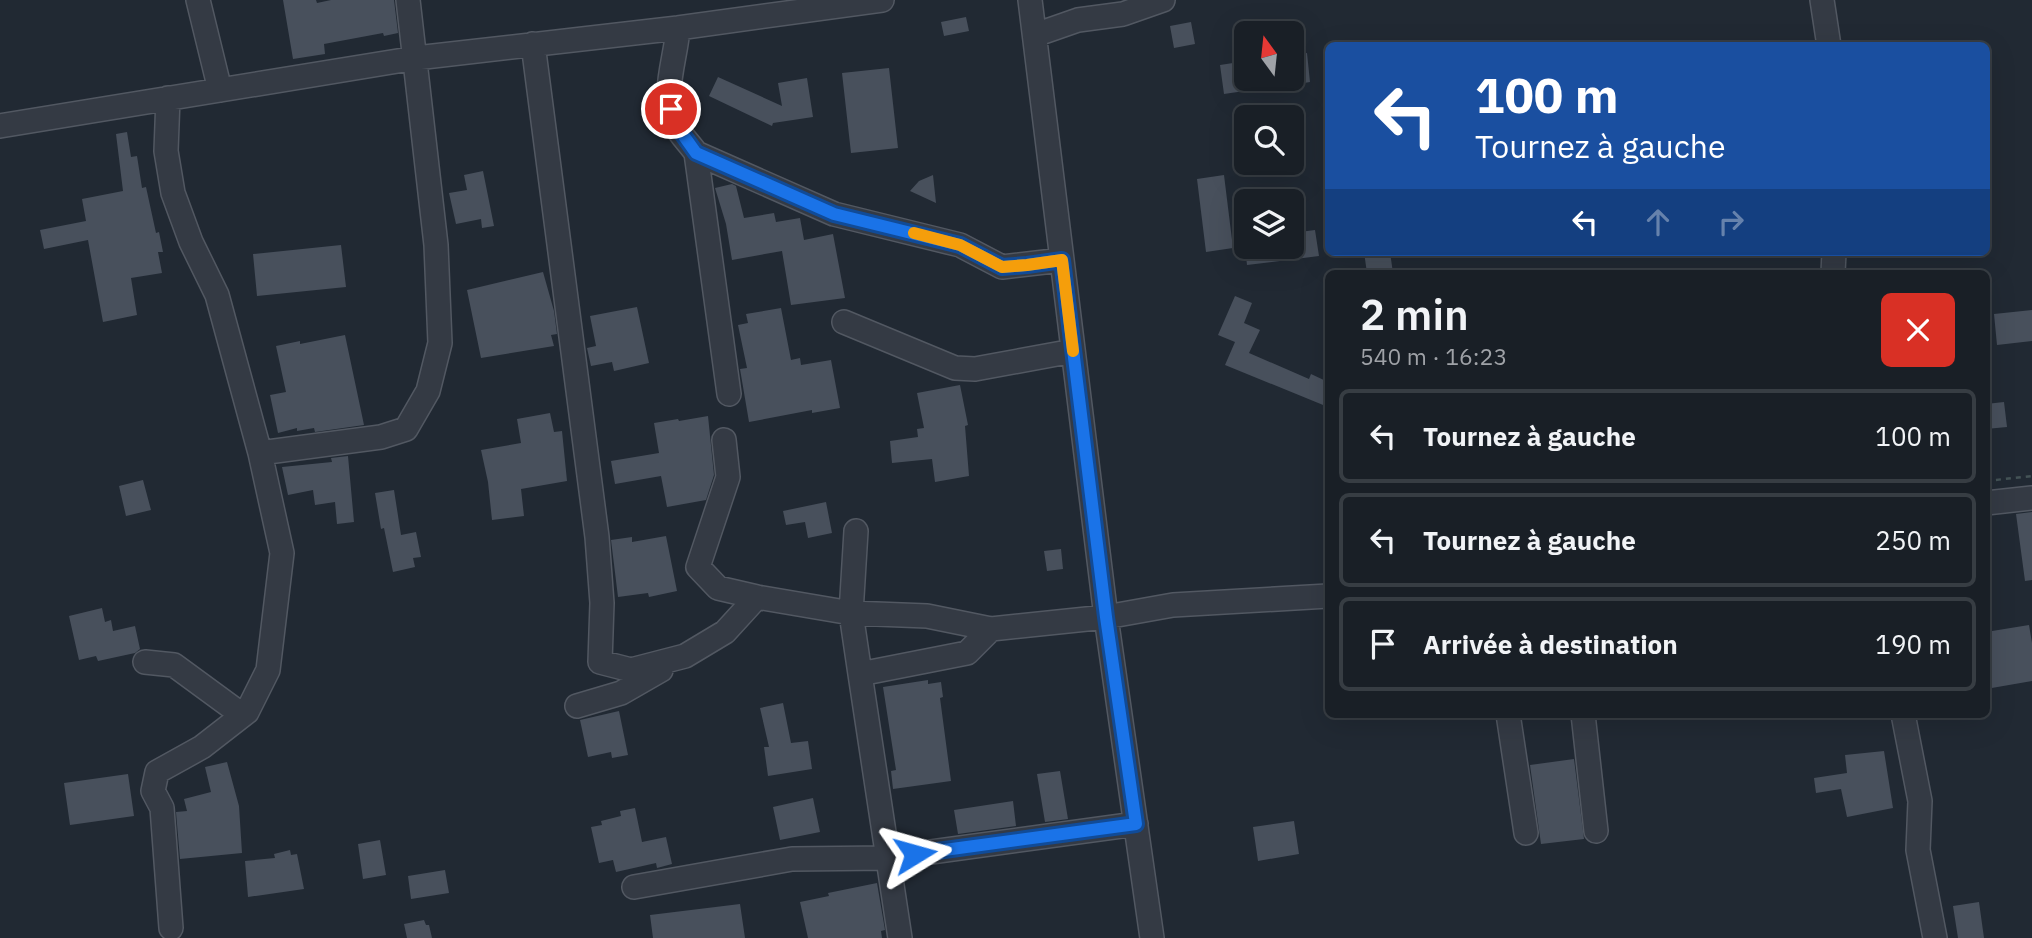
<!DOCTYPE html>
<html lang="fr">
<head>
<meta charset="utf-8">
<style>
	body { margin:0; font-family:"IBM Plex Sans",sans-serif; background:#262c32; color:#f1f3f6; height:100vh; display:flex; flex-direction:column; font-size:26px; white-space:nowrap }
	* { box-sizing:border-box; margin:0 }
	p { font-size:23px; color:#9fa2a7 }
	.icon { flex:none; width:38px; height:38px; fill:none; stroke:currentColor; stroke-width:2; stroke-linecap:round; stroke-linejoin:round }
	.map { position:relative; flex:1; overflow:hidden }
	.sheet { position:absolute; left:1325px; top:270px; width:665px; height:448px; display:flex; flex-direction:column; background:#191f26; border-radius:10px; box-shadow:0 7px 28px #0002,0 0 0 2px #373d43 }
	.sheet>* { flex:none }
	.guide { position:absolute; left:1325px; top:42px; width:665px; height:214px; border-radius:10px; box-shadow:0 7px 28px #0002,0 0 0 2px #373d43; background:#1a4fa0; color:#fff; overflow:hidden }
	.needle { width:46px; rotate:345deg }
	.buttons { position:absolute; left:1234px; top:21px; display:grid; gap:14px }
	.buttons a { display:grid; place-items:center; width:70px; height:70px; border-radius:10px; background:#191f26; box-shadow:0 7px 28px #0002,0 0 0 2px #373d43; font-size:35px }
	.pin { position:absolute; display:grid; place-items:center; width:60px; height:60px; color:#fff; margin:-30px; border:4px solid #fff; border-radius:50%; box-shadow:0 2px 7px #0007 }
	.me { position:absolute; width:77px; margin:-38px; rotate:82deg; stroke-linejoin:round; filter:drop-shadow(0 0 5px #0008) }
	.turn { display:flex; align-items:center; gap:24px; height:147px; padding:0 35px; font-size:32px }
	.turn .icon { width:91px; height:91px; stroke-width:2.5 }
	.turn b { display:block; font-size:49px; line-height:60px }
	.lanes { display:flex; align-items:center; height:66px; padding:0 35px; background:#0003; justify-content:center; gap:35px; direction:ltr }
	.lanes .off { opacity:.35 }
	.round { display:grid; place-items:center; flex:none; width:74px; height:74px; border-radius:10px; background:#262c32 }
	.summary { display:flex; align-items:center; justify-content:space-between; height:119px; padding:0 35px }
	h1 { font-size:42px; font-weight:600; line-height:52px }
	ul { padding:0; list-style:none }
	li { display:flex; align-items:center; gap:21px; height:94px; margin:0 14px 10px; padding:0 21px; border:4px solid #373d43; border-radius:10px }
	li div { flex:1 }
	li b { display:block; font-size:26px }
	li em { font-style:normal }
	.map>svg:first-child { display:block }
</style>
</head>
<body>
<div class="map">
<svg width="2032" height="938" viewBox="0 0 2032 938">
	<rect width="100%" height="100%" fill="#212933"/>
	<path fill="#48505c" d="M 283,0 L 316,0 L 317,3 L 331,0 L 394,0 L 398,33 L 384,36 L 383,33 L 324,44 L 325,54 L 293,59 Z
		M 966,17 L 969,31 L 944,36 L 941,22 Z
		M 1191,22 L 1195,44 L 1174,48 L 1170,26 Z
		M 1307,53 L 1310,82 L 1292,85 L 1292,55 Z
		M 1246,61 L 1246,79 L 1279,79 L 1279,86 L 1224,94 L 1220,65 Z
		M 889,68 L 898,148 L 851,153 L 842,73 Z
		M 718,77 L 782,106 L 778,83 L 807,78 L 813,117 L 773,123 L 772,126 L 709,96 Z
		M 127,132 L 131,157 L 137,156 L 142,188 L 146,187 L 156,233 L 159,232 L 163,252 L 158,252 L 162,273 L 131,278 L 137,315 L 103,322 L 88,240 L 44,249 L 40,230 L 86,221 L 82,199 L 123,191 L 116,134 Z
		M 483,171 L 494,226 L 482,228 L 481,219 L 456,224 L 449,193 L 467,190 L 464,175 Z
		M 933,175 L 936,203 L 910,191 L 919,181 Z
		M 1224,175 L 1233,248 L 1206,252 L 1197,179 Z
		M 732,184 L 736,186 L 744,218 L 774,213 L 776,222 L 800,218 L 804,240 L 833,234 L 845,298 L 791,305 L 782,251 L 732,260 L 726,224 L 715,188 Z
		M 1315,230 L 1319,256 L 1247,265 L 1245,247 L 1292,247 L 1292,233 Z
		M 341,245 L 346,287 L 257,296 L 253,254 Z
		M 1364,252 L 1390,252 L 1393,273 L 1367,273 Z
		M 543,272 L 554,311 L 557,334 L 551,335 L 554,346 L 481,358 L 467,290 Z
		M 1235,296 L 1252,303 L 1244,323 L 1260,330 L 1249,353 L 1309,379 L 1311,374 L 1328,382 L 1328,407 L 1225,365 L 1235,342 L 1218,335 Z
		M 637,307 L 649,363 L 614,371 L 612,362 L 591,366 L 587,348 L 596,346 L 590,316 Z
		M 781,308 L 791,360 L 800,358 L 801,365 L 831,360 L 840,408 L 812,413 L 812,410 L 749,422 L 740,369 L 747,368 L 738,325 L 748,323 L 746,314 Z
		M 2032,310 L 2032,341 L 1997,345 L 1994,314 Z
		M 345,335 L 364,425 L 315,432 L 314,428 L 297,431 L 297,428 L 278,433 L 270,395 L 286,392 L 276,346 L 300,341 L 300,344 Z
		M 960,385 L 968,425 L 965,426 L 969,476 L 935,482 L 932,459 L 892,463 L 890,441 L 918,437 L 917,429 L 924,428 L 917,393 Z
		M 2004,402 L 2007,427 L 1986,429 L 1986,404 Z
		M 550,413 L 554,432 L 562,431 L 567,481 L 521,489 L 524,516 L 492,520 L 488,482 L 481,450 L 521,443 L 517,419 Z
		M 708,416 L 714,475 L 706,500 L 667,507 L 661,476 L 615,484 L 611,461 L 659,453 L 654,423 L 678,419 L 679,421 Z
		M 348,456 L 354,522 L 337,524 L 335,502 L 315,505 L 313,490 L 288,495 L 282,467 L 332,462 L 331,458 Z
		M 143,480 L 151,510 L 126,516 L 119,486 Z
		M 394,490 L 401,535 L 416,532 L 421,557 L 413,558 L 415,567 L 393,572 L 384,528 L 381,529 L 375,493 Z
		M 826,502 L 832,533 L 808,538 L 805,522 L 786,525 L 783,511 Z
		M 2032,512 L 2032,580 L 2025,581 L 2016,514 Z
		M 666,536 L 677,591 L 649,597 L 648,593 L 618,597 L 611,540 L 632,537 L 632,542 Z
		M 1061,549 L 1063,569 L 1047,571 L 1044,551 Z
		M 102,608 L 105,622 L 111,620 L 113,631 L 135,626 L 140,649 L 135,653 L 98,661 L 96,656 L 79,660 L 69,616 Z
		M 2029,625 L 2032,643 L 2032,681 L 1986,689 L 1986,632 Z
		M 928,680 L 928,684 L 941,682 L 943,697 L 940,698 L 951,781 L 893,789 L 891,771 L 896,770 L 883,687 Z
		M 783,703 L 791,743 L 808,741 L 812,769 L 768,776 L 764,747 L 769,747 L 760,708 Z
		M 619,711 L 628,755 L 612,758 L 611,752 L 588,757 L 580,720 Z
		M 1884,751 L 1893,808 L 1847,817 L 1841,789 L 1816,793 L 1814,778 L 1847,773 L 1845,755 Z
		M 1574,759 L 1584,839 L 1541,844 L 1530,765 Z
		M 227,762 L 239,806 L 242,853 L 180,859 L 176,812 L 187,811 L 184,799 L 211,792 L 205,767 Z
		M 1060,771 L 1068,819 L 1045,822 L 1037,774 Z
		M 128,774 L 134,816 L 70,825 L 64,783 Z
		M 813,798 L 820,832 L 780,840 L 773,807 Z
		M 1013,801 L 1016,826 L 958,834 L 954,810 Z
		M 635,808 L 642,842 L 666,837 L 672,864 L 657,868 L 656,863 L 616,872 L 613,860 L 599,863 L 591,827 L 602,825 L 601,821 L 621,816 L 620,811 Z
		M 1294,821 L 1299,854 L 1258,861 L 1253,827 Z
		M 380,840 L 386,875 L 363,879 L 358,844 Z
		M 290,850 L 291,855 L 297,854 L 304,889 L 248,897 L 245,861 L 275,858 L 274,854 Z
		M 445,870 L 449,893 L 411,899 L 408,876 Z
		M 877,883 L 885,930 L 881,931 L 882,938 L 808,938 L 800,902 L 829,896 L 828,893 Z
		M 1979,902 L 1984,938 L 1958,938 L 1953,906 Z
		M 740,904 L 745,938 L 653,938 L 650,915 Z
		M 424,920 L 426,925 L 429,925 L 432,938 L 407,938 L 404,924 Z"/>
	<g fill="none" stroke-linecap="round" stroke-linejoin="round">
		<g stroke="#525862" stroke-width="26">
			<path id="minor" d="M 198,0 L 220,90
				M 1030,0 L 1106,617 L 1152,938
				M 1822,0 L 1829,46
				M 678,28 C 676,60 660,95 676,126 C 681,136 690,144 696,153 L 729,394
				M 1035,35 L 1078,20 L 1123,14 L 1163,0
				M 533,44 L 597,537 L 602,603 L 600,662 L 631,670 L 685,656 L 725,632 L 757,597
				M 168,98 L 166,151 L 173,193 L 191,242 L 217,295 L 260,453 L 282,553 L 268,670 L 247,712 L 202,747 L 157,772 L 153,791 L 162,808 L 171,928
				M 0,126 L 416,58 L 678,28 L 882,0
				M 696,153 L 834,214 L 960,245 L 1002,267 L 1062,260
				M 1833,273 L 1834,252
				M 844,322 L 955,368 L 975,369 L 1073,351
				M 724,440 L 728,477 L 698,567 L 718,588 L 757,597 L 851,613 L 927,616 L 991,629 L 1106,617 L 1173,605 L 1328,596
				M 260,453 L 381,437 L 406,429 L 428,391 L 440,343 L 436,245 L 408,0
				M 1986,503 L 2032,498
				M 856,531 L 851,613 L 860,674 L 967,653 L 991,629
				M 145,662 L 174,665 L 234,709 L 247,712
				M 860,674 L 900,938
				M 577,706 L 621,693 L 661,670
				M 1508,714 L 1526,833
				M 1583,714 L 1596,831
				M 1903,714 L 1920,801 L 1918,850 L 1935,938
				M 634,887 L 792,859 L 887,858 L 1136,824"/>
		</g>
		<path stroke="#445356" stroke-width="2.5" stroke-dasharray="5 5" stroke-linecap="butt" d="M 1986,481 L 2032,476"/>
		<use href="#minor" stroke="#343a44" stroke-width="23"/>
	</g>
	<g fill="none" stroke-linecap="round" stroke-linejoin="round">
		<g stroke="#114b97" stroke-width="18">
			<path id="route" d="M 671,109 L 676,125 L 696,153 L 834,214 L 960,245 L 1002,267 L 1027,265 L 1062,260 L 1106,617 L 1136,824 L 915,854"/>
		</g>
		<use href="#route" stroke="#1a73e8" stroke-width="12"/>
		<path stroke="#f59e0b" stroke-width="12" d="M 914,233 L 960,245 L 1002,267 L 1027,265 L 1062,260 L 1073,351"/>
	</g>
</svg>
<div class="buttons">
<a><svg class="needle" viewBox="-14 -14 28 28"><path d="M0-13l5 13h-10z" fill="#e53935"/><path d="M0 13l5-13h-10z" fill="#9fa2a7"/></svg></a>
<a><svg class="icon" aria-label="search" viewBox="0 0 24 24"><circle cx="10" cy="10" r="6"/><path d="M15 15l6 6"/></svg></a>
<a><svg class="icon" aria-label="layers" viewBox="0 0 24 24"><path d="M12 4l9 5-9 5-9-5zM3 14l9 5 9-5"/></svg></a>
</div>
<div class="pin" style="left:671px;top:109px;background:#d93025"><svg class="icon" aria-label="arrive" viewBox="0 0 24 24"><path d="M6 21V4h12l-3 4 3 4H6"/></svg></div>
<svg class="me" style="left:915px;top:854px" viewBox="-20 -20 40 40"><path d="M0-17L14 15 0 8-14 15z" fill="#1a73e8" stroke="#fff" stroke-width="4"/></svg>
<div class="guide">
<div class="turn"><svg class="icon" aria-label="left" viewBox="0 0 24 24"><path d="M17 20v-9H6M10 6l-5 5 5 5"/></svg><div><b>100 m</b>Tournez à gauche</div></div>
<div class="lanes"><svg class="icon" aria-label="left" viewBox="0 0 24 24"><path d="M17 20v-9H6M10 6l-5 5 5 5"/></svg><svg class="icon off" aria-label="ahead" viewBox="0 0 24 24"><path d="M12 20V5M6 11l6-6 6 6"/></svg><svg class="icon off" aria-label="right" viewBox="0 0 24 24"><path d="M7 20v-9h11M14 6l5 5-5 5"/></svg></div>
</div>
<section class="sheet">
<div class="summary"><div><h1>2 min</h1><p>540 m · 16:23</p></div><a class="round" style="background:#d93025;color:#fff"><svg class="icon" aria-label="close" viewBox="0 0 24 24"><path d="M6 6l12 12M18 6L6 18"/></svg></a></div>
<ul>
<li><svg class="icon" aria-label="left" viewBox="0 0 24 24"><path d="M17 20v-9H6M10 6l-5 5 5 5"/></svg><div><b>Tournez à gauche</b></div><em>100 m</em></li>
<li><svg class="icon" aria-label="left" viewBox="0 0 24 24"><path d="M17 20v-9H6M10 6l-5 5 5 5"/></svg><div><b>Tournez à gauche</b></div><em>250 m</em></li>
<li><svg class="icon" aria-label="arrive" viewBox="0 0 24 24"><path d="M6 21V4h12l-3 4 3 4H6"/></svg><div><b>Arrivée à destination</b></div><em>190 m</em></li>
</ul>
</section>
</div>
</body>
</html>
